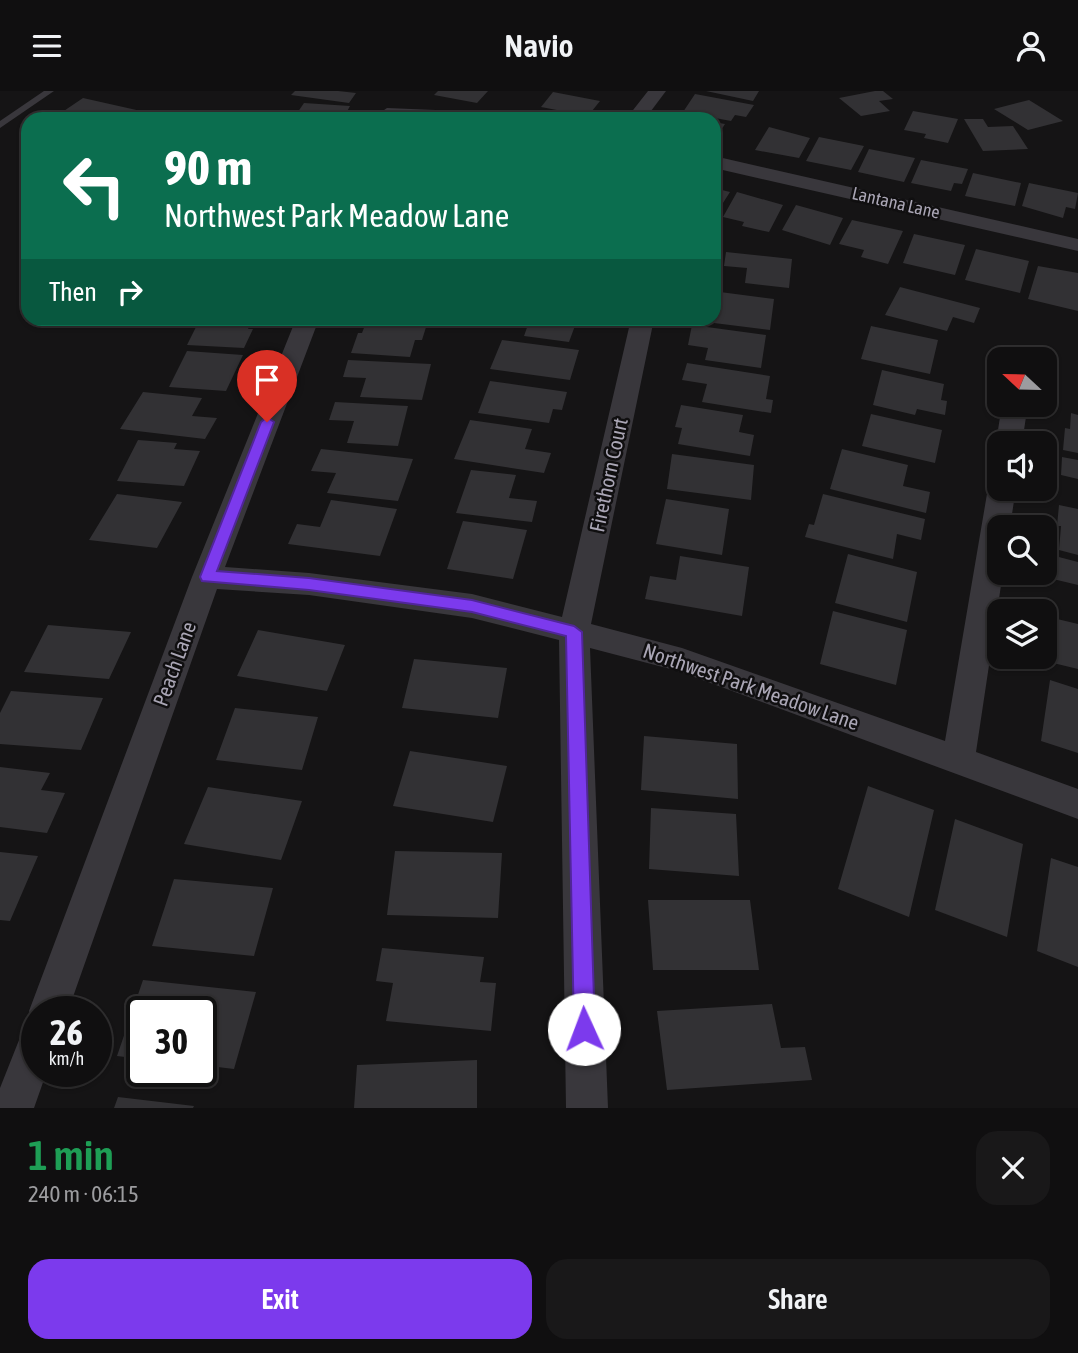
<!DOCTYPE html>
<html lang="en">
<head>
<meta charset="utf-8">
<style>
	body { margin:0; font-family:"Asap Condensed",sans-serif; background:#191819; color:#f1f3f6; height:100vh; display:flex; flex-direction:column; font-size:26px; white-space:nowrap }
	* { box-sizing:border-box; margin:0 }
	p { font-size:23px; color:#9c9c9f }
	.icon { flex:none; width:38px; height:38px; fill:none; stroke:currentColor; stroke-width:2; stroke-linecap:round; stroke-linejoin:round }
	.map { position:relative; height:1017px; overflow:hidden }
	.details { display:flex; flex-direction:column; background:#100f10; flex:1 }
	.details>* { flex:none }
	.guide { position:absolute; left:21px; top:21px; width:700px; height:214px; border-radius:21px; box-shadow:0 2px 5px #0004,0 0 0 2px #302f30; background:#0b6e4f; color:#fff; overflow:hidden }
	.needle { width:46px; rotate:292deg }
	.controls { position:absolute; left:987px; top:256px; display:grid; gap:14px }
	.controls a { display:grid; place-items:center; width:70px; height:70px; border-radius:14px; background:#100f10; box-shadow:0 2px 5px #0004,0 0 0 2px #302f30; font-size:35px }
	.speed { position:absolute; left:21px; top:905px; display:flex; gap:14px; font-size:35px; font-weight:700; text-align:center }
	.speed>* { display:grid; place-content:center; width:91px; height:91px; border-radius:50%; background:#100f10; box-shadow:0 2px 5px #0004,0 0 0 2px #302f30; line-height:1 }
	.speed small { font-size:18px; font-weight:400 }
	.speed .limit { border:4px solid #111; border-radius:10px; background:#fff; color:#111 }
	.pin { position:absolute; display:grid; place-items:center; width:60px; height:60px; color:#fff; margin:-72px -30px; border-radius:50% 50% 50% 0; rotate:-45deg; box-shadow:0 0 7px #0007 }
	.pin .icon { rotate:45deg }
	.me { position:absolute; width:77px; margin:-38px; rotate:358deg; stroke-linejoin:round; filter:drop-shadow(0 0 5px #0008) }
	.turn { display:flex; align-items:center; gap:24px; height:147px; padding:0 28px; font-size:32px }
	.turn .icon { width:91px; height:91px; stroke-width:2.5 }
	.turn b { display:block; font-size:49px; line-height:60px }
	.then { display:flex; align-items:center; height:66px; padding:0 28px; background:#0003; gap:14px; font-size:26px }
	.round { display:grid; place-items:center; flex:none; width:74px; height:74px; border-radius:21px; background:#191819 }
	.headline { display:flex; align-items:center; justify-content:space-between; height:119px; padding:0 28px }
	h1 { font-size:42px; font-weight:600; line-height:52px; color:#1e9e55 }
	.button { display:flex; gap:14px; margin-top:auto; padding:14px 28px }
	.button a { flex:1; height:80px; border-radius:21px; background:#7c3aed; color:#fff; font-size:28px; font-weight:600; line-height:80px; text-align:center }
	.button a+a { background:#191819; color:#f1f3f6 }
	header { display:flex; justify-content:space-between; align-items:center; height:91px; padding:0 28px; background:#100f10; font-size:32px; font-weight:600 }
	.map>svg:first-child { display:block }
</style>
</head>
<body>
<header><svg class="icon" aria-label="menu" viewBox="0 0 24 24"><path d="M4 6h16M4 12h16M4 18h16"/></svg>Navio<svg class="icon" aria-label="person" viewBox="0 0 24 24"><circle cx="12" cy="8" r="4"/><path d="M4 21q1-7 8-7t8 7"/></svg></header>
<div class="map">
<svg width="1078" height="1017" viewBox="0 0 1078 1017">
	<rect width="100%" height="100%" fill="#151415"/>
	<path fill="#323134" d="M 295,0 L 338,0 L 356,2 L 349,12 L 291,4 Z
		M 438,0 L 488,0 L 477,12 L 434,4 Z
		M 706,0 L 759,0 L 753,10 Z
		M 875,0 L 883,0 L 893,8 L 879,10 L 890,20 L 861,25 L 839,7 Z
		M 553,1 L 600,10 L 588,25 L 541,16 Z
		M 695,3 L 754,14 L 746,26 L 735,24 L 731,30 L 683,21 Z
		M 83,7 L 172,27 L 172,28 L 52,28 Z
		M 1029,9 L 1063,30 L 1028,39 L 994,18 Z
		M 304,12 L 350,15 L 343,28 L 293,28 Z
		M 913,20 L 958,28 L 948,52 L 924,47 L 926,43 L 904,39 Z
		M 964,28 L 983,28 L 988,36 L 1013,35 L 1028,58 L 983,60 Z
		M 714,31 L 725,33 L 714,50 Z
		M 769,36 L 810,47 L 799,67 L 755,59 Z
		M 819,46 L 864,55 L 851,79 L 806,70 Z
		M 869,58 L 915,67 L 904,91 L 858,81 Z
		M 921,69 L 968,78 L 962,93 L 954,92 L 951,100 L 911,92 Z
		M 973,82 L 1021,92 L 1015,115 L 965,105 Z
		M 1029,92 L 1078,102 L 1075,118 L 1066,116 L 1063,127 L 1022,115 Z
		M 714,97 L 730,101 L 714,126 Z
		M 737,101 L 783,114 L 769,141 L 742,135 L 744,131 L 723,126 Z
		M 796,114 L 843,127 L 830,154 L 782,139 Z
		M 852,129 L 903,140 L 888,173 L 861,166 L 864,159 L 839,153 Z
		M 914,143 L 965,154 L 955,184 L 903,172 Z
		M 976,158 L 1029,170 L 1020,202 L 965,189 Z
		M 726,161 L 792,168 L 789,197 L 745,192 L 747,177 L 724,175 Z
		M 1038,175 L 1078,182 L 1078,220 L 1028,208 Z
		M 900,196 L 980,217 L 974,232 L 953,226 L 947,240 L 885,224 Z
		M 720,201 L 774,208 L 770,239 L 714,232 Z
		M 191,228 L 253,228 L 248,238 L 253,238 L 244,257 L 187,254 L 196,236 L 187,235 Z
		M 530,228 L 588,228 L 585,234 L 576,232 L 569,251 L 524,245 Z
		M 367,229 L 427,233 L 422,249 L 415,249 L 410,266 L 351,262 L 358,242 L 362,242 Z
		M 692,234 L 766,244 L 761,277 L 705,269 L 708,257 L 688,254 Z
		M 871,235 L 938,249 L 930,283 L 861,268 Z
		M 502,249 L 579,259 L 570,289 L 490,278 Z
		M 187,260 L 243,264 L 226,300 L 169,296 Z
		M 348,269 L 431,273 L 422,309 L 360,306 L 366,287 L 343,286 Z
		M 687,272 L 770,285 L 766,308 L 773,309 L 771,322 L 702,311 L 707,293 L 682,289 Z
		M 882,279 L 944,293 L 941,309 L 947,310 L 945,324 L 917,318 L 915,324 L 873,314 Z
		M 490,290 L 567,301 L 562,319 L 553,318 L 549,332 L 478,322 Z
		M 143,301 L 202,307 L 192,325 L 217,327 L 205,348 L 120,338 Z
		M 335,311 L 408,315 L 398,355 L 347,352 L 354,330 L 329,329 Z
		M 681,314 L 743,324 L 739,341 L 754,344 L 750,365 L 678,353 L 682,337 L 675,336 Z
		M 1071,322 L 1078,324 L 1078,362 L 1063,359 L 1065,337 L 1070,338 Z
		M 871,323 L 942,339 L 935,372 L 862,355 Z
		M 470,329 L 532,338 L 525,358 L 551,362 L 544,382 L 454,368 Z
		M 138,349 L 177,352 L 174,358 L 200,360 L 184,395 L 117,390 Z
		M 321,358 L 413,368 L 398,410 L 327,402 L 336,382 L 311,380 Z
		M 842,358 L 908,374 L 903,395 L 930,401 L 926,422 L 830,398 Z
		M 672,363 L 754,374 L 751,409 L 667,398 Z
		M 1062,366 L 1078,369 L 1078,388 L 1061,384 Z
		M 471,379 L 516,384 L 509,407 L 537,410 L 532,431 L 456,422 Z
		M 117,403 L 182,411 L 157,457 L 89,449 Z
		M 823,403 L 925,428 L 921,449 L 897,443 L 893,468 L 805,446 L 809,433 L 814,434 Z
		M 666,408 L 729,418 L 722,464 L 656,453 Z
		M 331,409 L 397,418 L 380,465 L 288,453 L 297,433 L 320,436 Z
		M 1059,414 L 1078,418 L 1078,464 L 1059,459 L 1061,435 L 1057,435 Z
		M 463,430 L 527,439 L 513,488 L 447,478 Z
		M 848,463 L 917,481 L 907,531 L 835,512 Z
		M 680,465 L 749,476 L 742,525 L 645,508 L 650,485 L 676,489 Z
		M 1055,465 L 1078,471 L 1078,494 L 1053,488 Z
		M 833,520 L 907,539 L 896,594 L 820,573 Z
		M 1053,527 L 1078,533 L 1078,578 L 1049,571 Z
		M 48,534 L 131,541 L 109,588 L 24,581 Z
		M 258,539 L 345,554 L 327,600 L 237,585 Z
		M 414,568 L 507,577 L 498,627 L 402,617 Z
		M 1050,589 L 1078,598 L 1078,662 L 1041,650 Z
		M 11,600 L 103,607 L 81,659 L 0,653 L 0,622 Z
		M 235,617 L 318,626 L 302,679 L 216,669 Z
		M 644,645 L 737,653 L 738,708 L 641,699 Z
		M 410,660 L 507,675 L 493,731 L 393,715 Z
		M 0,676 L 50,682 L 41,699 L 65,702 L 47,742 L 0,736 Z
		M 868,695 L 934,719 L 909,826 L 838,798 Z
		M 208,696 L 302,710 L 281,769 L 184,753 Z
		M 651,717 L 736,723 L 739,785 L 649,778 Z
		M 955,728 L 1023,753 L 1007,846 L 935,819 Z
		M 395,760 L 502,762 L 498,827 L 387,824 Z
		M 0,761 L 38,765 L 10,830 L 0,829 Z
		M 1051,767 L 1078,776 L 1078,876 L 1037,860 Z
		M 174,788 L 273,797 L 254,865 L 152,855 Z
		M 648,809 L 750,809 L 759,879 L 653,879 Z
		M 382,857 L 484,866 L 480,891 L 496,892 L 491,940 L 386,930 L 393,892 L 376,890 Z
		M 143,889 L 256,901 L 234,978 L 201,974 L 201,920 L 142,920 L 142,968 L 117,965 Z
		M 772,913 L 781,957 L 805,956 L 812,989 L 667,999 L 657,920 Z
		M 477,969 L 477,1017 L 354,1017 L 357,974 Z
		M 118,1006 L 194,1015 L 193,1017 L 114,1017 Z"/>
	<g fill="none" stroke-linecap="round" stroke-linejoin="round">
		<path fill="#39373c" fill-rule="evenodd" d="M 44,0 L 54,0 L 0,37 L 0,30 Z"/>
		<path fill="#39373c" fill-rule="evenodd" d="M 648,0 L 666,0 L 645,28 L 626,28 Z
			M 387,17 L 509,22 L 518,28 L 380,27 L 378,23 Z
			M 714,65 L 1078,148 L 1078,160 L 714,77 Z
			M 296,228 L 319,228 L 225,476 L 309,482 L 472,503 L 562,526 L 631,228 L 654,228 L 591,533 L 682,557 L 945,650 L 988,397 L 992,390 L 999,388 L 999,397 L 1016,397 L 1010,436 L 999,436 L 999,481 L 1003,481 L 976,661 L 1078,698 L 1078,728 L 678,580 L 590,557 L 608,1017 L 566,1017 L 559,549 L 472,527 L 309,504 L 217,498 L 68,920 L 37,920 L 37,980 L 47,980 L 34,1017 L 0,1017 L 0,997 L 23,939 L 35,934 L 29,920 L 192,486 Z
			M 1002,313 L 1028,313 L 1022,352 L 999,352 L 999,357 L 996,352 Z"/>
	</g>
	<path fill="#7c3aed" stroke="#51269a" stroke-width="2" d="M 267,326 L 274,331 L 217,480 L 309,487 L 472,509 L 574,535 L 582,541 L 595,938 L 592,945 L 584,948 L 577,945 L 574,938 L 566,545 L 472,521 L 309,499 L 202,490 L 200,486 L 261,331 Z"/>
	<g text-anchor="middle" stroke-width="5" stroke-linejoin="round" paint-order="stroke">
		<g font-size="18" fill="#aaa6b5" stroke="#100f10">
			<text transform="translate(896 112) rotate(13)" y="6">Lantana Lane</text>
		</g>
		<g font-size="21" fill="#aaa6b5" stroke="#100f10">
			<text transform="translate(609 384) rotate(-78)" y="7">Firethorn Court</text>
			<text transform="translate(175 573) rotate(-70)" y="7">Peach Lane</text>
			<text transform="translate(751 596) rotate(19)" y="7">Northwest Park Meadow Lane</text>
		</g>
	</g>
</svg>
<div class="controls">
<a><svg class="needle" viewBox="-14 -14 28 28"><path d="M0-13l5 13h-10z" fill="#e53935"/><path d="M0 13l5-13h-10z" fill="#9c9c9f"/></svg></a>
<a><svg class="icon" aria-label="sound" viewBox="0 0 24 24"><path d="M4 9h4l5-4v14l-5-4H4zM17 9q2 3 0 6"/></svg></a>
<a><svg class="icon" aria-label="search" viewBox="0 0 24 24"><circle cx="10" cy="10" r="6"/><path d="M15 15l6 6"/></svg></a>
<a><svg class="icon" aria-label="layers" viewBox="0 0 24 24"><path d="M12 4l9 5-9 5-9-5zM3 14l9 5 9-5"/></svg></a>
</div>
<div class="speed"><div>26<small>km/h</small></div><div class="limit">30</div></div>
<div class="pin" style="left:267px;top:331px;background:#d93025"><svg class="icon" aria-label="arrive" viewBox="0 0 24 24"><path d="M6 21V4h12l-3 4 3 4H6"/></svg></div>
<svg class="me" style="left:584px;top:938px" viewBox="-20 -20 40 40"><circle r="19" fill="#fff"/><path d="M0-13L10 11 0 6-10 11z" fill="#7c3aed"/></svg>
<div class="guide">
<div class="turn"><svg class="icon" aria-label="left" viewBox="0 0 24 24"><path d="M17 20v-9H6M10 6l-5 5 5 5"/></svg><div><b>90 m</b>Northwest Park Meadow Lane</div></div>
<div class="then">Then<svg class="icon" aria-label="right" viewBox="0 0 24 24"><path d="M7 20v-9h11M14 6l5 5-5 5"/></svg></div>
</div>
</div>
<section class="details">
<div class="headline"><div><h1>1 min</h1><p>240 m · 06:15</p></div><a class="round"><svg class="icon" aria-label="close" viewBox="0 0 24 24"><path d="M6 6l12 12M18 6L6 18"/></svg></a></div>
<div class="button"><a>Exit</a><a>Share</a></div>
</section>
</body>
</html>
